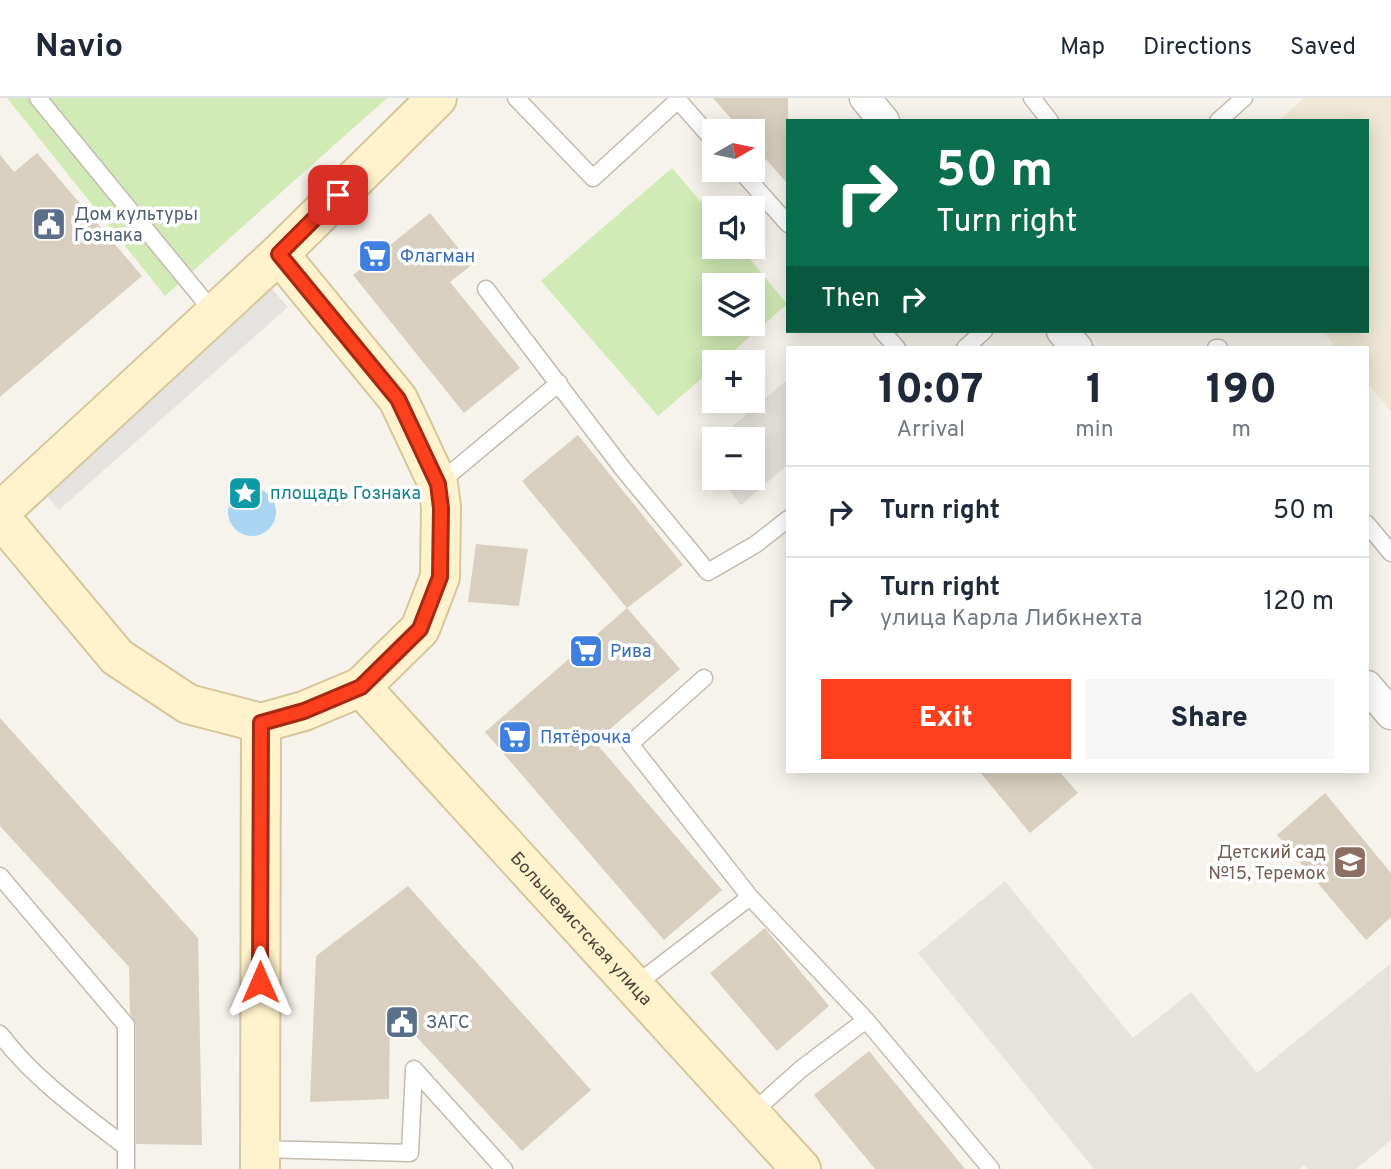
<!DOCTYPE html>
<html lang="en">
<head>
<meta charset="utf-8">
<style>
	body { margin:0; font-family:Overpass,sans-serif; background:#f6f6f7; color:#1f2937; height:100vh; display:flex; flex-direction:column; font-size:26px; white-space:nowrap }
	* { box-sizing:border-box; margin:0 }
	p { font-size:23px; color:#747a83 }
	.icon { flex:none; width:38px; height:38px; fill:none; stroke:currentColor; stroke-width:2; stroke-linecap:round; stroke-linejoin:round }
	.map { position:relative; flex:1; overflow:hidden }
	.sheet { position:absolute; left:786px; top:248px; width:583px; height:427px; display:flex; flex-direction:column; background:#fff; border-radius:0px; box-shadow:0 4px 18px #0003 }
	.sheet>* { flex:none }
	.hud { position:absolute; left:786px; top:21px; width:583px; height:214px; border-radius:0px; box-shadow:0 4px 18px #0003; background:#0b6e4f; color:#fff; overflow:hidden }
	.needle { width:46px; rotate:81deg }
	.fabs { position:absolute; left:702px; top:21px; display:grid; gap:14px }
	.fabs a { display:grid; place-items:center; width:63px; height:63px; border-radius:0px; background:#fff; box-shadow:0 4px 18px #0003; font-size:35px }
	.pin { position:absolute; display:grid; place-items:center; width:60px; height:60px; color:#fff; margin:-30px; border-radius:14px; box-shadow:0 4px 10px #0006 }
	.me { position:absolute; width:77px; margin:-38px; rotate:0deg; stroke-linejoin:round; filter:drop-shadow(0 0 5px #0008) }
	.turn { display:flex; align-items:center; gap:24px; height:147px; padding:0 35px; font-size:32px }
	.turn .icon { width:91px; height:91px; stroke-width:2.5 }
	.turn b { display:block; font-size:49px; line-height:60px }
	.then { display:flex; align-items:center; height:66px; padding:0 35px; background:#0003; gap:14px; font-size:26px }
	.eta { display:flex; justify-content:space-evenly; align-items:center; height:119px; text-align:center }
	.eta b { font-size:42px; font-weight:800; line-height:49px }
	.cta { display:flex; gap:14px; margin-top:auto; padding:14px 35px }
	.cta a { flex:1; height:80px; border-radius:0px; background:#fc3f1d; color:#fff; font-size:28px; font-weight:800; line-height:80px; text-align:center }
	.cta a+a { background:#f6f6f7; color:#1f2937 }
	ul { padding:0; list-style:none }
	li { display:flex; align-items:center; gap:21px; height:91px; padding:0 35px; border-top:2px solid #e0e1e3 }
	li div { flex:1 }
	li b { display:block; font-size:26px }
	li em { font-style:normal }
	header { display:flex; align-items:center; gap:42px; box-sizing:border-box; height:98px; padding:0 35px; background:#fff; border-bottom:2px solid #e0e1e3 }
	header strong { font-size:33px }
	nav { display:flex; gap:38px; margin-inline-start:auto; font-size:24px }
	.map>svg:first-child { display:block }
</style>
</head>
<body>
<header>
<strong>Navio</strong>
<nav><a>Map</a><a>Directions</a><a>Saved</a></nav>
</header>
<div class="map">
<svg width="1391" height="1071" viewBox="0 0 1391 1071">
	<rect width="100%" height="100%" fill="#f6f3ec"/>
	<path fill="#e6e2dd" d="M 787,282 L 787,367 L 741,407 L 720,380 L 752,380 L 752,341 L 717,341 Z
		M 1005,783 L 1133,940 L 1191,894 L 1257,975 L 1390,866 L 1391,1042 L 1356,1071 L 1308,1071 L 1304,1067 L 1299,1071 L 1094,1071 L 918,855 Z"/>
	<path fill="#efe8d6" d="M 1304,0 L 1391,0 L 1391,313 L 1367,285 L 1367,250 L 1337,250 L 1322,233 L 1367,233 L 1367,23 L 1278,23 Z"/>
	<path fill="#d2eab5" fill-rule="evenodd" d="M 7,0 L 387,0 L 165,198 Z
		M 672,70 L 714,119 L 714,149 L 740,149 L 787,206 L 721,264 L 714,264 L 714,270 L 658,318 L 541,183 ZM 714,187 L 752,187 L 752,226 L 714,226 Z"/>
	<path fill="#e5e3e0" d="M 271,190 L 288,209 L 59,412 L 42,392 Z"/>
	<path fill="#a9d4f2" d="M228 414a24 24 0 1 1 48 0a24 24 0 1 1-48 0Z"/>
	<path fill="#d8cfc1" d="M 713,0 L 788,0 L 788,86 L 752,46 L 752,33 L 742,33 Z
		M 37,55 L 142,178 L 0,299 L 0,57 L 14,74 Z
		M 430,115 L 472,167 L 450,184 L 520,270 L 464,315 L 353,177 Z
		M 578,337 L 683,467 L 627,510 L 522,383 Z
		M 476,446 L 528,451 L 519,508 L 468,504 Z
		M 627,510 L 680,571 L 595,644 L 722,792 L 664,842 L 485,634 Z
		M 0,620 L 198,840 L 202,1047 L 136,1046 L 136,927 L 130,915 L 129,869 L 0,728 Z
		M 980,674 L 1060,674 L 1078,695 L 1030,735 Z
		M 1325,695 L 1391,775 L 1391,819 L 1366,842 L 1277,737 Z
		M 408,788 L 591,992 L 522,1053 L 390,910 L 389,1001 L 310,1004 L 316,858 Z
		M 765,830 L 829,908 L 777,953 L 710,875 Z
		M 869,953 L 965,1071 L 875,1071 L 814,997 Z"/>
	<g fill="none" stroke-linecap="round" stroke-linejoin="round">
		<g stroke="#c2bbae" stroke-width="19">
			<path id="lane" d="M 38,0 L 215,216
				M 516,0 L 593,80 L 678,2 L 714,43
				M 1032,0 L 1050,23
				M 1218,23 L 1244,0
				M 740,72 L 788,126
				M 486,191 L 623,371 L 708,474 L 756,446 L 788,421
				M 882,233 L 897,250
				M 965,250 L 984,233
				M 1216,250 L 1219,250
				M 438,386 L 559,285
				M 1367,426 L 1391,455
				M 704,580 L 630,646 L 750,799 L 866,922 L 991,1071
				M 0,778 L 126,927 L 126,1071
				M 634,888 L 750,799
				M 0,936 C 34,981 82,1015 126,1049
				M 751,1016 L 801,971 L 866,922
				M 260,1051 L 410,1055 L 414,971 L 504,1071"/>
		</g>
		<g stroke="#c2bbae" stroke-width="33">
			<path id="street" d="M 865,0 L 884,23
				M 1062,233 L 1077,250
				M 1367,588 L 1391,616"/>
		</g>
		<g stroke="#d6c79b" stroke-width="42">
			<g id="secondary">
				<path d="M 279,156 L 437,0"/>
				<path d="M 0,414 L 279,156 L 398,301 L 438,386 L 441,409 L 440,479 L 420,531 L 361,589 L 304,613 L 261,625 L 188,606 L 117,559 L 0,419"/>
				<path id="s1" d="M 361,589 L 801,1071"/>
				<path d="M 260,1071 L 261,625"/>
			</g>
		</g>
		<use href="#lane" stroke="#fff" stroke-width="16"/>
		<use href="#street" stroke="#fff" stroke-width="30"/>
		<use href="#secondary" stroke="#fff3cd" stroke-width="38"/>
	</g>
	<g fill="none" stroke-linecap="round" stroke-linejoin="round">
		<g stroke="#a42913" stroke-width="18">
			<path id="route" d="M 260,884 L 261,625 L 304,613 L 361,589 L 420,531 L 440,479 L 441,410 L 438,386 L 398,301 L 279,156 L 338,97"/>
		</g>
		<use href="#route" stroke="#fc3f1d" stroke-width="12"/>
	</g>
	<defs>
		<g id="civic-square" transform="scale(1.75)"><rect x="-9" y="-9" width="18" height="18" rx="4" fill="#5c6f8a" stroke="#fff"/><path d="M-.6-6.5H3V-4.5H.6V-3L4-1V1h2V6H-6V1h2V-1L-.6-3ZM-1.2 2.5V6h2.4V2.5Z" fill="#fff"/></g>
		<g id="supermarket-square" transform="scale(1.75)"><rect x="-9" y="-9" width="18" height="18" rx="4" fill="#3f7fe0" stroke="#fff"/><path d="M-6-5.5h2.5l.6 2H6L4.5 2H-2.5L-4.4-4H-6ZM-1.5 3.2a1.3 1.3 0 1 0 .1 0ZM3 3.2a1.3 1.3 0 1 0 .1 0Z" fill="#fff"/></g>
		<g id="sight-square" transform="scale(1.75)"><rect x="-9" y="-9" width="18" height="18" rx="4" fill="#0f9aa8" stroke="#fff"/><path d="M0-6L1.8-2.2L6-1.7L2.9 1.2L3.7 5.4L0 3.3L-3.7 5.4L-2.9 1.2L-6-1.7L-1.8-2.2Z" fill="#fff"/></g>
		<g id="school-square" transform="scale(1.75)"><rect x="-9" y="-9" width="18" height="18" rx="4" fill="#8d6e63" stroke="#fff"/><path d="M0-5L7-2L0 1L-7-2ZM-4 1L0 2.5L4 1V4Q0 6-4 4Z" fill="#fff"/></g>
	</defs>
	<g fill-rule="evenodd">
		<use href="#civic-square" x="49" y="126"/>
		<use href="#supermarket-square" x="375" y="158"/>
		<use href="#sight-square" x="245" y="395"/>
		<use href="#supermarket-square" x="586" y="553"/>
		<use href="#supermarket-square" x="515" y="639"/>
		<use href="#school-square" x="1350" y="764"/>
		<use href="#civic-square" x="402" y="924"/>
	</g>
	<g text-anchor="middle" stroke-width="7" stroke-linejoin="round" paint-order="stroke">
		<g font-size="18" fill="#4e5e75" stroke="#fff" text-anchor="start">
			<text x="74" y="122">Дом культуры<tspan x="74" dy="21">Гознака</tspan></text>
			<text x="426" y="930">ЗАГС</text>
		</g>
		<g font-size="18" fill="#366cbe" stroke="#fff" text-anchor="start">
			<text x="400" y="164">Флагман</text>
			<text x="610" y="559">Рива</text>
			<text x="540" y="645">Пятёрочка</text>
		</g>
		<g font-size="18" fill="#0d838f" stroke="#fff" text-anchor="start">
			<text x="270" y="401">площадь Гознака</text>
		</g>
		<g font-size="18" fill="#785e54" stroke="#fff" text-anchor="end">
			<text x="1326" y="760">Детский сад<tspan x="1326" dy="21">№15, Теремок</tspan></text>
		</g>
		<g font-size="18" fill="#4b4439" stroke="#fff">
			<text dy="6" stroke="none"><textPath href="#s1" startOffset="327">Большевистская улица</textPath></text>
		</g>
	</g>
</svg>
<div class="fabs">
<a><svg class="needle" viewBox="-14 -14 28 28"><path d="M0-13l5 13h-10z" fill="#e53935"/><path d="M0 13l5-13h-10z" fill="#747a83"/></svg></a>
<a><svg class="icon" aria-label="sound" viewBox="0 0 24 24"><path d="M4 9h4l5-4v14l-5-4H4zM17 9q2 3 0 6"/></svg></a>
<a><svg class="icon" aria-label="layers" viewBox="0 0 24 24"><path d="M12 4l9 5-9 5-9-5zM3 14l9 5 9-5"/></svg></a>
<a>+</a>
<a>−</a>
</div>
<div class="pin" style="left:338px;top:97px;background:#d93025"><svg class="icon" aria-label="arrive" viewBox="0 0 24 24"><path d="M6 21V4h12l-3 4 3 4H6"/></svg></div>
<svg class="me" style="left:260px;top:884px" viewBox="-20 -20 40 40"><path d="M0-17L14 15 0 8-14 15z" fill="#fc3f1d" stroke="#fff" stroke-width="4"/></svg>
<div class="hud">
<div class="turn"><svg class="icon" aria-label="right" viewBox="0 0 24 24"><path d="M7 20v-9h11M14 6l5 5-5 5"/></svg><div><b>50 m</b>Turn right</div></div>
<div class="then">Then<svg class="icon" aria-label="right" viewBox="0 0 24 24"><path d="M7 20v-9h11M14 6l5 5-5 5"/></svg></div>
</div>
<section class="sheet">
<div class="eta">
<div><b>10:07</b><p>Arrival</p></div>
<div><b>1</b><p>min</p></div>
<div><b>190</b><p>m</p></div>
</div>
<ul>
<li><svg class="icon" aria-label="right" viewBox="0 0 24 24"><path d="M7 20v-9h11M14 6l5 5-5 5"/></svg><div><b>Turn right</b></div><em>50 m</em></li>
<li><svg class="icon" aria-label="right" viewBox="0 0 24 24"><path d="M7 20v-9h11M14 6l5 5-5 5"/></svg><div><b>Turn right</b><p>улица Карла Либкнехта</p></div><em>120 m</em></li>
</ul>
<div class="cta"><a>Exit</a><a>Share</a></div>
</section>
</div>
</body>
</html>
